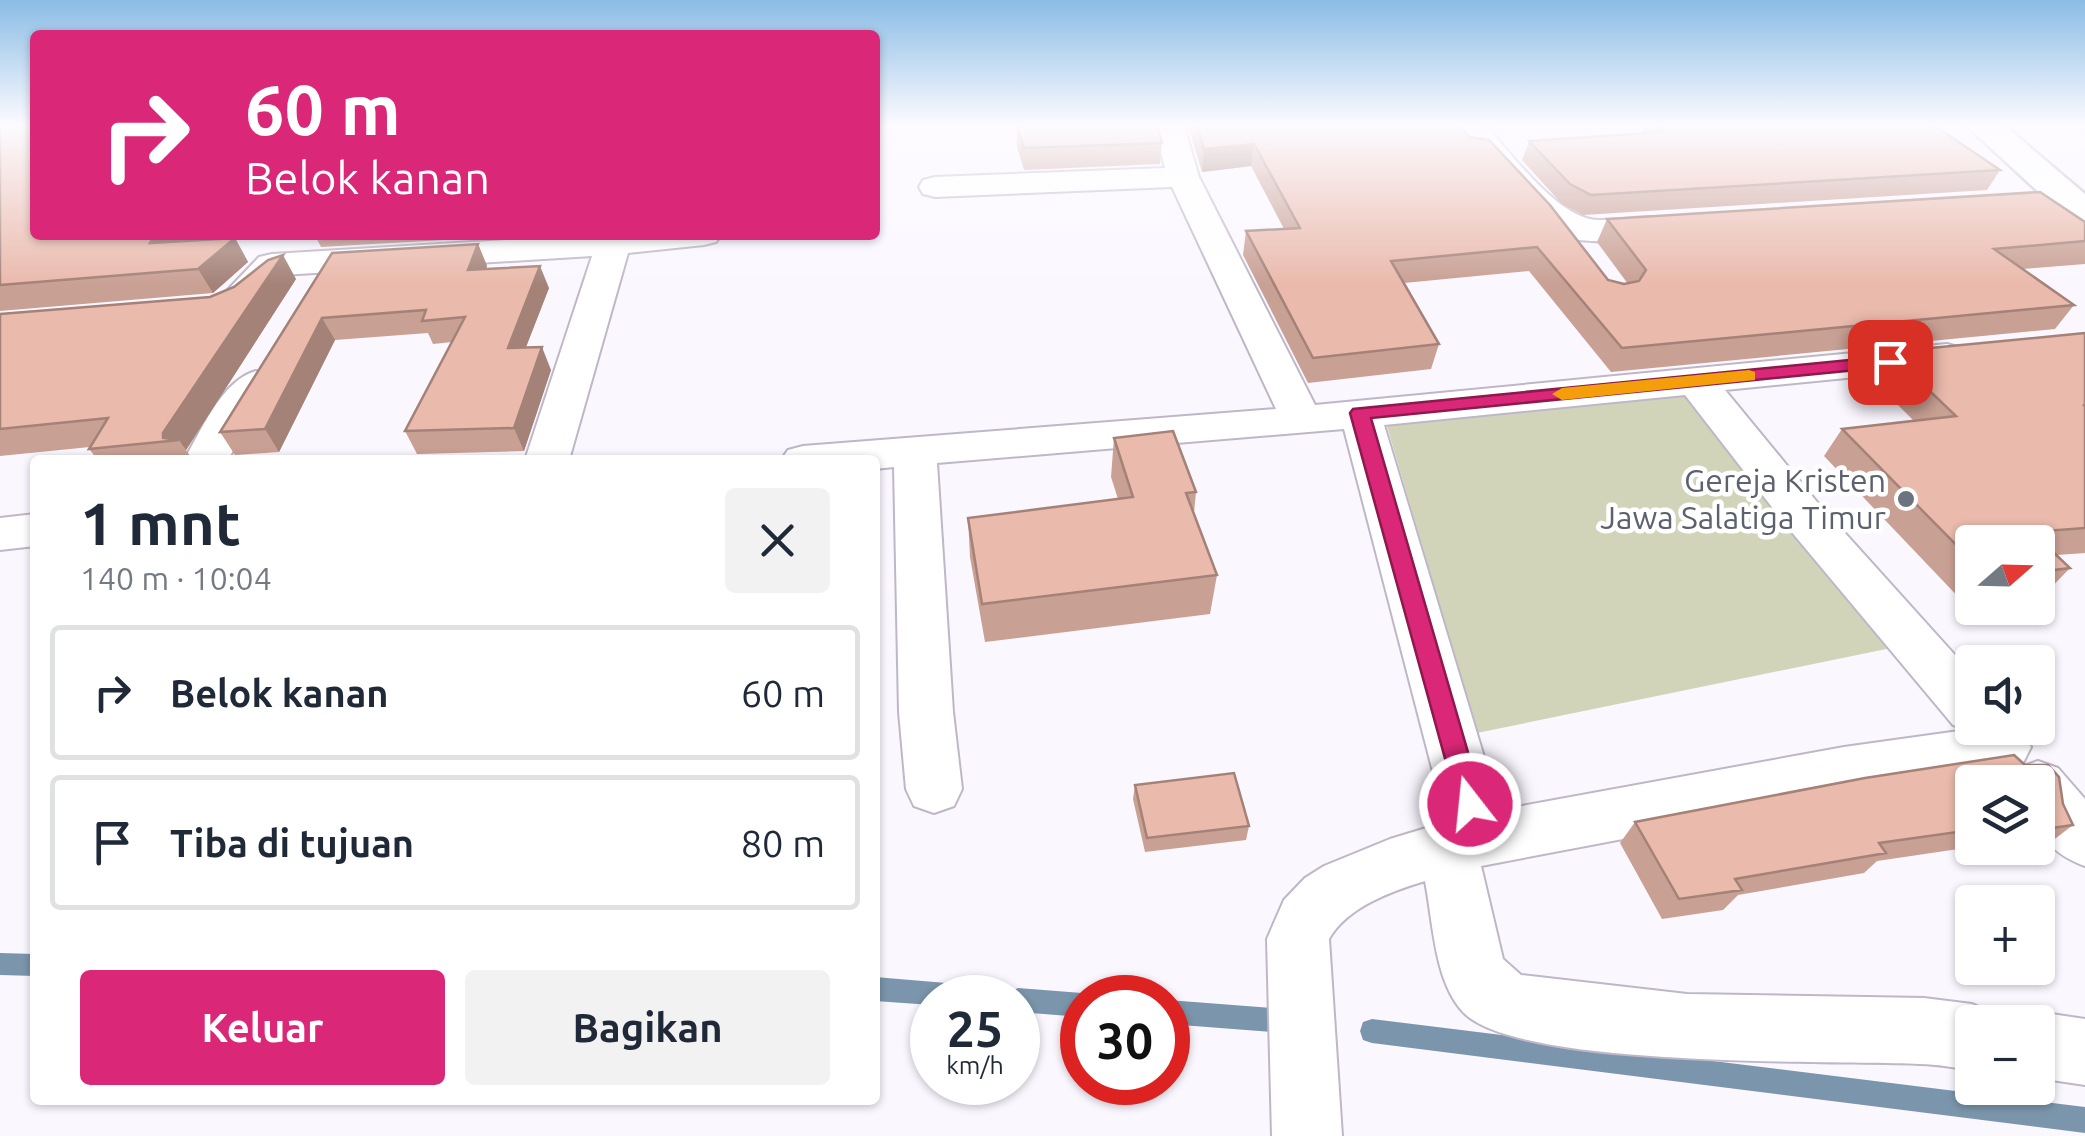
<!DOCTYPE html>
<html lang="id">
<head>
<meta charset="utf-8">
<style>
	body { margin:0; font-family:Ubuntu,sans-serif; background:#f2f2f3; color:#1f2937; height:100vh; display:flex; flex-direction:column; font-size:38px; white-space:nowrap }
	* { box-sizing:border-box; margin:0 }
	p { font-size:32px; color:#747a83 }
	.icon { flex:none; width:55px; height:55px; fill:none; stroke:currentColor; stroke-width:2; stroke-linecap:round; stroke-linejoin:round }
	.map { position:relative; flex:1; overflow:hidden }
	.side { position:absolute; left:30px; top:455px; width:850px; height:650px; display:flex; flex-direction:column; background:#fff; border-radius:10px; box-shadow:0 2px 8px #0004 }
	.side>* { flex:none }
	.top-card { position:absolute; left:30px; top:30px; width:850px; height:210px; border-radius:10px; box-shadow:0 2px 8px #0004; background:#db2777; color:#fff; overflow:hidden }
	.needle { width:65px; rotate:70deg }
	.buttons { position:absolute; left:1955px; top:525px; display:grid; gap:20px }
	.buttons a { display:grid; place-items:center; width:100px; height:100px; border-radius:10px; background:#fff; box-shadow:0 2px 8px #0004; font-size:50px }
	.speed { position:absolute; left:910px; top:975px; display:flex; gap:20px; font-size:50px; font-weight:700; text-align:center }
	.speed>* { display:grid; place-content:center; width:130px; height:130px; border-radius:50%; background:#fff; box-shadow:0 2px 8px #0004; line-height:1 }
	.speed small { font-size:25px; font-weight:400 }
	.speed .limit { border:15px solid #d22; background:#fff; color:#111 }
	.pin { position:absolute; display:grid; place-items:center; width:85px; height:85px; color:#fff; margin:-42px; border-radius:20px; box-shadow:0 5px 15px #0006 }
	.me { position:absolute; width:110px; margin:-55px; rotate:344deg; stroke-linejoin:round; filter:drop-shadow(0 0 8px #0008) }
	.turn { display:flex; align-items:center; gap:35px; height:210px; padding:0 50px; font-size:45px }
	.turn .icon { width:130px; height:130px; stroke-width:2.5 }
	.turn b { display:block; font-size:70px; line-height:85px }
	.round { display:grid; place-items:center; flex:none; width:105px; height:105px; border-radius:10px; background:#f2f2f3 }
	.headline { display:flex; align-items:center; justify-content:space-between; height:170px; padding:0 50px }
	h1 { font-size:60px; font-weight:700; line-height:75px }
	.primary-button { display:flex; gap:20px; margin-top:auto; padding:20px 50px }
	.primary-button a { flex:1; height:115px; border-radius:10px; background:#db2777; color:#fff; font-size:40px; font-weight:700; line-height:115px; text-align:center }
	.primary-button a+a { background:#f2f2f3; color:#1f2937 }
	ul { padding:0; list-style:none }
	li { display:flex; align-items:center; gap:30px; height:135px; margin:0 20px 15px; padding:0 30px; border:5px solid #e0e1e3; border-radius:10px }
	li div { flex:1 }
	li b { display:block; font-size:38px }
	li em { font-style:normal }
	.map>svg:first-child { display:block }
</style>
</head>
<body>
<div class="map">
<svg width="2085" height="1136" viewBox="0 0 2085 1136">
	<rect width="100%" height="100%" fill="#fbf7ff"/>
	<path fill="#d2d4b9" d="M 1688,392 L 1901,646 L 1477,733 L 1386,423 Z"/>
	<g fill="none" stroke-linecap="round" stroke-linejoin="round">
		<path fill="#7b96ac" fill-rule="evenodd" d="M 0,953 L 35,954 L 35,976 L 0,975 Z
			M 875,977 L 982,986 L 990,990 L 994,998 L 932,998 L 932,1005 L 875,1001 Z
			M 1018,988 L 1082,993 L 1091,998 L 1082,998 L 1082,1017 L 1018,1012 L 1018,998 L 1007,998 L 1010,992 Z
			M 1168,1000 L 1284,1009 L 1292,1013 L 1296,1021 L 1292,1029 L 1284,1033 L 1168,1024 Z
			M 1372,1019 L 2085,1107 L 2085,1133 L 1372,1043 L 1363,1040 L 1360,1031 L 1363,1022 Z"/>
		<g stroke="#bfb7c8" stroke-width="4">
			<path id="minor" d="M 1154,126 L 1184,126 L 1199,177 L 1315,405 L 1947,344 L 1961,348 L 1967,356 L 1961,364 L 1947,368 L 1725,390 L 1817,502 L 1972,674 L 1972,728 L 2023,731 L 2031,747 L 2023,763 L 1481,866 L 1503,959 L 1521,975 L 1687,994 L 1924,998 L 1972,1004 L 1995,1014 L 1999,1022 L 1972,1022 L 1972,1070 C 1955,1068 1937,1064 1920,1064 C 1834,1060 1516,1069 1463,1012 C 1434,981 1433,921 1425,881 C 1392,891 1347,907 1329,939 L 1342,1136 L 1272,1136 L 1267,939 L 1284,900 L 1305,878 L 1324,866 L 1390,839 L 1446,822 L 1344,429 L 937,463 L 953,712 L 962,789 L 954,806 L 934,813 L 914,806 L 906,789 L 899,712 L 894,467 L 875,469 L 875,460 L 781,460 L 788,450 L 803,446 L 1276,409 L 1172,187 L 935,197 L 923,194 L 919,187 L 923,180 L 935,177 L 1165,168 ZM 1685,395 L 1785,524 L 1953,725 L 1966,730 L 1844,747 L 1500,810 L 1384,425 Z
				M 1454,126 L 1486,126 C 1513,155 1559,220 1599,220 C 1625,221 1652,213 1678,220 L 1683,227 L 1678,234 C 1649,242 1574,247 1547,231 C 1532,221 1466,144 1454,126 Z
				M 589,235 L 721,235 L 716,242 L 704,245 L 628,253 L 569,460 L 525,460 L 592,256 L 282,275 C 264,293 253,314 225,307 L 219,299 L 259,257 L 272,254 Z
				M 256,371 L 270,375 L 276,384 L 248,422 L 228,460 L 184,460 C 201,431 222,380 256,371 Z
				M 35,514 L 35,546 L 0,550 L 0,518 Z
				M 2038,761 L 2058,768 L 2085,799 L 2085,866 C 2039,849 2038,826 2038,782 L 2011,782 L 2018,768 Z
				M 2038,1012 L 2085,1019 L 2085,1085 L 2038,1078 L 2038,1022 L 2014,1022 Z"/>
		</g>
		<g stroke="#bfb7c8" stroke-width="5">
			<path id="tertiary" d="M 1967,126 L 2005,126 L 2085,194 L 2085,226 L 2071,222 Z"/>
		</g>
		<use href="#minor" fill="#fff" fill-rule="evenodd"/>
		<use href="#tertiary" fill="#fff" fill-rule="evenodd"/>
	</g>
	<path fill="#c9a094" d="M 0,126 L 35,235 L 184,235 L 180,241 L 235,238 L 248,262 L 213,293 L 0,311 Z
		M 875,126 L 878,126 L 880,145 L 875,146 Z
		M 1017,126 L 1162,143 L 1160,164 L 1024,170 L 1017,147 Z
		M 1188,126 L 1460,126 L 1608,280 L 1624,284 L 1628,284 L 1597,242 L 1607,219 L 2085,222 L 2085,264 L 2023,269 L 2074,305 L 2055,329 L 1611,372 L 1529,271 L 1404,283 L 1439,344 L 1431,369 L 1308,383 L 1243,255 L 1246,231 L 1284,229 L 1251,166 L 1202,172 Z
		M 1644,126 L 1936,126 L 2000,170 L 1987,190 L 1583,215 L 1562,204 L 1522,160 L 1529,141 L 1641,133 Z
		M 875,150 L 879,202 L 875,203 Z
		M 315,235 L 498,235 L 497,237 L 321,247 Z
		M 478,244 L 487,266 L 486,269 L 549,288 L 526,347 L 551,370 L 524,451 L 417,454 L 405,431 L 452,342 L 433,344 L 428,333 L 335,340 L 279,452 L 235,455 L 220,432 L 332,253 Z
		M 296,279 L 186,450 L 193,460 L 98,460 L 89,449 L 90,447 L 0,456 L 0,314 L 210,297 Z
		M 2085,333 L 2085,553 L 2057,555 L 2070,568 L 2044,595 L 2038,596 L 2038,542 L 1972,542 L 1972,604 L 1965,604 L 1824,456 L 1842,429 L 1914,421 L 1872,379 L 1889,352 Z
		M 1114,438 L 1196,492 L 1194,513 L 1217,575 L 1210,614 L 985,642 L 970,557 L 968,518 L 1118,499 L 1111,477 Z
		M 2014,755 L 2025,765 L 2048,765 L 2059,777 L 2063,804 L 2073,825 L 2047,845 L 2038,847 L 2038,782 L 1972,782 L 1972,847 L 1877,861 L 1864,873 L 1738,895 L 1723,910 L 1662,919 L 1620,843 L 1635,822 L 1865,778 Z
		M 1135,785 L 1249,826 L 1246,840 L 1145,852 L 1133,799 Z
		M 1975,848 L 2032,848 L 1982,856 Z"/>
	<path fill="#a48278" d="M 1254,144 L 1251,166 L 1202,172 L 1204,149 Z
		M 155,235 L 184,235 L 165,267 L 150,243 Z
		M 235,238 L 248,262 L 213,293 L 198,269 Z
		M 478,244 L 487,266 L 478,292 L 468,270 Z
		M 283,255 L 296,279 L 186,450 L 179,440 L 163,438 L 163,433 Z
		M 540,266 L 549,288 L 517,370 L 508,348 Z
		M 322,318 L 335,340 L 279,452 L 265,429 Z
		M 542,347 L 551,370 L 524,451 L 514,428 Z"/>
	<path fill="#eabaac" stroke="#a48278" stroke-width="2.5" d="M 0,126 L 35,126 L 35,235 L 155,235 L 150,243 L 235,238 L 198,269 L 0,285 Z
		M 1017,126 L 1157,126 L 1162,143 L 1024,148 Z
		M 1197,126 L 1460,126 L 1469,137 L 1489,140 L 1550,205 L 1608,280 L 1624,284 L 1639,281 L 1646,270 L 1607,219 L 2040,192 L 2085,222 L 2085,241 L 1994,249 L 2074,305 L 1622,348 L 1537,247 L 1391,261 L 1439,344 L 1313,358 L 1246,231 L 1300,228 L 1254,144 L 1204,149 Z
		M 1657,126 L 1935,126 L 2000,170 L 1591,195 L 1570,184 L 1529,141 L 1663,132 Z
		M 478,244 L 468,270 L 540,266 L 508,348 L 542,347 L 514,428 L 405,431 L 465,317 L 422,321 L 426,310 L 322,318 L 265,429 L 220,432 L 332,253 Z
		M 283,255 L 163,433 L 163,438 L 179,440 L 89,449 L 108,418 L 0,429 L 0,314 L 210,297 L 234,287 L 268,260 Z
		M 2085,333 L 2085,405 L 2083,405 L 2085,406 L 2085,528 L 2032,532 L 2070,568 L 2038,572 L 2038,542 L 1972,542 L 1972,561 L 1842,429 L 1956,416 L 1889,352 Z
		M 1173,431 L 1196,492 L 1186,493 L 1217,575 L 982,604 L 968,518 L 1133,497 L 1114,438 Z
		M 2014,755 L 2025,765 L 2048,765 L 2059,777 L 2063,804 L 2073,825 L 2038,830 L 2038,782 L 1972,782 L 1972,830 L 1879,843 L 1886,853 L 1735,879 L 1742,890 L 1679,899 L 1635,822 L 1865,778 Z
		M 1234,773 L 1249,826 L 1147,838 L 1135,785 Z"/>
	<linearGradient id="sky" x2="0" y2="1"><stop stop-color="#8bbce6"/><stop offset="0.44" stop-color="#fdfbff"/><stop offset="1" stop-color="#fdfbff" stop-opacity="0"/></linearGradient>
	<rect width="2085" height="285" fill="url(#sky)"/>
	<path fill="#db2777" stroke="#8e194d" stroke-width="2.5" d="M 1890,356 L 1900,362 L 1897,366 L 1371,418 L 1483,804 L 1479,813 L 1470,816 L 1460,813 L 1350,413 L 1353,409 Z"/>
	<path fill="#f59e0b" d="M 1749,370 L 1755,372 L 1755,380 L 1562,400 L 1552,394 L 1562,388 Z"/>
	<circle fill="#6b7280" stroke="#fff" stroke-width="4" cx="1906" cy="499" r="10"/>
	<g text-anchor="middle" stroke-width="9" stroke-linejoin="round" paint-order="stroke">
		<g font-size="32" fill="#5b616d" stroke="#fff" text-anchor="end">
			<text x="1886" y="492">Gereja Kristen<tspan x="1886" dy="37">Jawa Salatiga Timur</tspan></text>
		</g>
	</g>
</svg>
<div class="buttons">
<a><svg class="needle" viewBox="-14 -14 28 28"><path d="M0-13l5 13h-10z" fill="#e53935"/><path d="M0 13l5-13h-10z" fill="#747a83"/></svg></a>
<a><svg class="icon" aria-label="sound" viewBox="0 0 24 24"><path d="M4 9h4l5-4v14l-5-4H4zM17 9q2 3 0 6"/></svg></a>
<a><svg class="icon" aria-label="layers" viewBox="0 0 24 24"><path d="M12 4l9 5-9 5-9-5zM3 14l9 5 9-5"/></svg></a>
<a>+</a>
<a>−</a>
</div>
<div class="speed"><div>25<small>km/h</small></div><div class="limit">30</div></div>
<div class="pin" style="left:1890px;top:362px;background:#d93025"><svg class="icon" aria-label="arrive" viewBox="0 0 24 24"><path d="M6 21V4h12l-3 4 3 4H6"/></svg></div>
<svg class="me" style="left:1470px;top:804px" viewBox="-20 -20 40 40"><circle r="17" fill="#db2777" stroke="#fff" stroke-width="3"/><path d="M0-11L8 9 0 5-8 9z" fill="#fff"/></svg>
<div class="top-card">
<div class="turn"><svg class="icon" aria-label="right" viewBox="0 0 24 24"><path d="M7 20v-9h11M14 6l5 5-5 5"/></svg><div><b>60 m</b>Belok kanan</div></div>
</div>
<section class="side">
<div class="headline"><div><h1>1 mnt</h1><p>140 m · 10:04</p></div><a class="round"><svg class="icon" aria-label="close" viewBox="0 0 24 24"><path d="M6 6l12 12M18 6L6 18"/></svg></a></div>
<ul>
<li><svg class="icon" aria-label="right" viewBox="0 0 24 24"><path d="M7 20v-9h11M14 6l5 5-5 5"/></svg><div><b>Belok kanan</b></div><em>60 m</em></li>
<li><svg class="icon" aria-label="arrive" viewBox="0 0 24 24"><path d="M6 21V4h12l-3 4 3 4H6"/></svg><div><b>Tiba di tujuan</b></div><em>80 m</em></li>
</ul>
<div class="primary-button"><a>Keluar</a><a>Bagikan</a></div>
</section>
</div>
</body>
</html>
